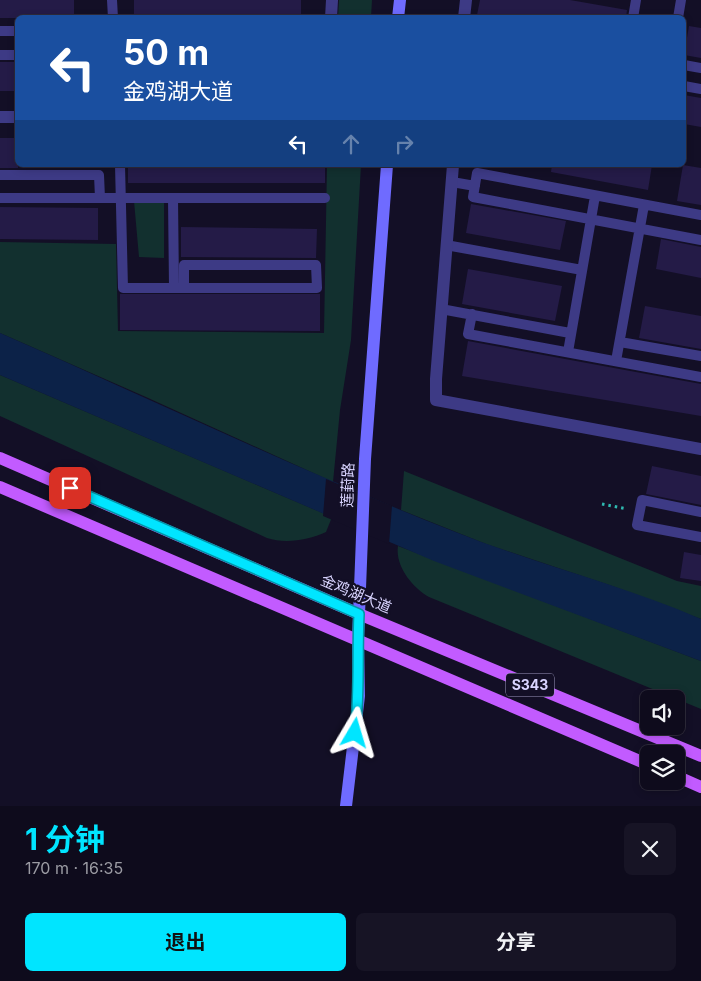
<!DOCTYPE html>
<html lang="zh">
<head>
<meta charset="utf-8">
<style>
	body { margin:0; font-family:Inter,"Noto Sans SC",sans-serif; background:#171425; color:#f1f3f6; height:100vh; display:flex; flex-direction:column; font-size:19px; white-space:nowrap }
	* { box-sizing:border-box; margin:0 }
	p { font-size:16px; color:#9b9ba3 }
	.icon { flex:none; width:28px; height:28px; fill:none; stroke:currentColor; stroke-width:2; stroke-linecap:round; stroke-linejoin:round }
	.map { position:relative; height:806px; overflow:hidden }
	.sheet { display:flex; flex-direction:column; background:#0e0b1c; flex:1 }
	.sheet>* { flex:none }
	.hud { position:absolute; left:15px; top:15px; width:671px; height:152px; border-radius:8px; box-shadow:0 2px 8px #0003,0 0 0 1px #2e2b3b; background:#1a4fa0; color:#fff; overflow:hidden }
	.controls { position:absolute; left:640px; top:690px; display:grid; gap:10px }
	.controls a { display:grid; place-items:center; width:45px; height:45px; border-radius:8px; background:#0e0b1c; box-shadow:0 2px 8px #0003,0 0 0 1px #2e2b3b; font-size:25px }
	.pin { position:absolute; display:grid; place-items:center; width:42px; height:42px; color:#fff; margin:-21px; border-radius:10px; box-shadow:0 2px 8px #0006 }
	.me { position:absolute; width:55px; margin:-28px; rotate:7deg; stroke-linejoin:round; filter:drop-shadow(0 0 4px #0008) }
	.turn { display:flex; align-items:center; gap:18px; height:105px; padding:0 25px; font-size:22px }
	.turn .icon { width:65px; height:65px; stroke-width:2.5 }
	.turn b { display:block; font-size:35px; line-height:42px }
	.lanes { display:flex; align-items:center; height:48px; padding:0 25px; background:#0003; justify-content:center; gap:25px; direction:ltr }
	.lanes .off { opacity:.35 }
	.round { display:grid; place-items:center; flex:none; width:52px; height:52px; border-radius:8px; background:#171425 }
	.headline { display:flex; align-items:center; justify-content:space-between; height:85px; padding:0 25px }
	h1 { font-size:30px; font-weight:700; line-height:38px; color:#00e5ff }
	.cta { display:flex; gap:10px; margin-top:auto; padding:10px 25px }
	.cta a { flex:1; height:58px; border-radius:8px; background:#00e5ff; color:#111; font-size:20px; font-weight:700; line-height:58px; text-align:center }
	.cta a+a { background:#171425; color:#f1f3f6 }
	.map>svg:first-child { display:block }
</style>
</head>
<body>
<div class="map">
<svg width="701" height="806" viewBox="0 0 701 806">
	<rect width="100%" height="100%" fill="#130f26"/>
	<path fill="#12302f" d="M 339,0 L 372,0 L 371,17 L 338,17 Z
		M 327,165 L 361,165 L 351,340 L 340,410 L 333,482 L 146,397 L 0,333 L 0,242 L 116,244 L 118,331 L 324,333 Z
		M 134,201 L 164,202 L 164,258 L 139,257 Z
		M 0,375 L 332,517 L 326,532 C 308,540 286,544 267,538 L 0,416 Z
		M 404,471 L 677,581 L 701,586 L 701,619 L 615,587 L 486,544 L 401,510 Z
		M 398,546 L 701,661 L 701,709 L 429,597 C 412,587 395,566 398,546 Z"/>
	<path fill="#0c2248" d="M 0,333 C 151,399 300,471 453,531 C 535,564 620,584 701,619 L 701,661 L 434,561 L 0,375 Z"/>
	<path fill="#130f26" d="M 326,479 L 392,506 L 389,544 L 323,516 Z"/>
	<path fill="#241b47" d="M 0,0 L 74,0 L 74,18 L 0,18 Z
		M 134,0 L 301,0 L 301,18 L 134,18 Z
		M 480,0 L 570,0 L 627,10 L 626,18 L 489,18 L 477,15 Z
		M 689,26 L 701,28 L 701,58 L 684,55 Z
		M 0,62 L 18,62 L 18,91 L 0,91 Z
		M 684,95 L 701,98 L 701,127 L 684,124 Z
		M 0,138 L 18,138 L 18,168 L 0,168 Z
		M 128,165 L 325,165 L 325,183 L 128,183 Z
		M 552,165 L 652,165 L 648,190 L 551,172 Z
		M 683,165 L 701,168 L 701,205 L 677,201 Z
		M 471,204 L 566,221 L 560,250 L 466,233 Z
		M 0,207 L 98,208 L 98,240 L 0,239 Z
		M 181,227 L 317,229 L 316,258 L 181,257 Z
		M 661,239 L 701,247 L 701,278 L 656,269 Z
		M 468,269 L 562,286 L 555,321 L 462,304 Z
		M 120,294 L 320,294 L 320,331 L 120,330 Z
		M 645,306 L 701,316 L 701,349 L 639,338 Z
		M 468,341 L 701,384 L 701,416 L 462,376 Z
		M 652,466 L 701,476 L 701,505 L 646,494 Z
		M 684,552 L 701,555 L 701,581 L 680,578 Z"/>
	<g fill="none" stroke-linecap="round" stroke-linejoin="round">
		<path stroke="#2fb8b0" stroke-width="3" stroke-dasharray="2.5 4" stroke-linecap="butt" d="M 602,504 L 627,509"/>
		<path stroke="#3d3a85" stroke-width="10" d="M 112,0 L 113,18
			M 633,18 L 636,0
			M 678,18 L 681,0
			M 0,31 L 18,31
			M 0,55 L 18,55
			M 684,65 L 701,68
			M 684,86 L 701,89
			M 120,165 L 123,288 L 317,288 L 316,265 L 184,265 L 184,288
			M 0,175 L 99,175 L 100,198
			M 452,182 L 475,186
			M 0,198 L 325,198
			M 173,198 L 174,288
			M 701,215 L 477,173 L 473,197 L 701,240
			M 446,245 L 582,270
			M 441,309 L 570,333
			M 472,314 L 468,334 L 701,377
			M 620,342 L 701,356
			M 568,352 L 595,196
			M 616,361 L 644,205
			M 701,512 L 642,500 L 637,525 L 701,537"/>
		<path stroke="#3d3a85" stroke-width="12" d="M 331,18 L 332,0
			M 464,18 L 466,0
			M 0,117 L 18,117
			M 453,165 L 436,379 L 436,400 L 701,449"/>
		<path stroke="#6f6bff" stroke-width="12" d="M 398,18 L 400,0
			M 346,806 L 359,696 L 358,640 L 365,459 L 387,165"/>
		<path stroke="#c25bff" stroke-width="12" d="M 0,458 L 359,614 L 701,756
			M 0,487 L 649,765
			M 676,776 L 701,787"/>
	</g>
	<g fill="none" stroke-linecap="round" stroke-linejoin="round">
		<g stroke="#0095a6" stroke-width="12">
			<path id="route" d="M 70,488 L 359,614 C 357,655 360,692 355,733"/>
		</g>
		<use href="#route" stroke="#00e5ff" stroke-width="9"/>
	</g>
	<g text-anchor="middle" stroke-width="4.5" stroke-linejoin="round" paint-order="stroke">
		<rect fill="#130f26" stroke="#9e99be" stroke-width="1" x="506" y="673.5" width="48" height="23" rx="4"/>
		<g font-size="14" font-weight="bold" fill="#d9d4ff">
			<text x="530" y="690">S343</text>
		</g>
		<g font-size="15" fill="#d9d4ff" stroke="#130f26">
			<text transform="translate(348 485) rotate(-88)" y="5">莲葑路</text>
			<text transform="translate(356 594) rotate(23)" y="5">金鸡湖大道</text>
		</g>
	</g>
</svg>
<div class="controls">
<a><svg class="icon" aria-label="sound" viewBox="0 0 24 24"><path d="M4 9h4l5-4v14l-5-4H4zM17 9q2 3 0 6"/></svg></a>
<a><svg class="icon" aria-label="layers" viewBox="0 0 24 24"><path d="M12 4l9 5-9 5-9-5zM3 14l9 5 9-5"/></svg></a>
</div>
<div class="pin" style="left:70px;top:488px;background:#d93025"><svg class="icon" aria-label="arrive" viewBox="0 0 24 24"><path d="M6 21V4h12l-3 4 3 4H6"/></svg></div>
<svg class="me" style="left:355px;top:733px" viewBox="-20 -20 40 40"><path d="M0-17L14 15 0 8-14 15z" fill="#00e5ff" stroke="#fff" stroke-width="4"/></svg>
<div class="hud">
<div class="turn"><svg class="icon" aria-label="left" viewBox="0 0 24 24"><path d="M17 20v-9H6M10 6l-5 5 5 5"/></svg><div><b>50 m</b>金鸡湖大道</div></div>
<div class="lanes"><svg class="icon" aria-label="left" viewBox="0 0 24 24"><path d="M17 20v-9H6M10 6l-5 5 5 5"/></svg><svg class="icon off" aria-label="ahead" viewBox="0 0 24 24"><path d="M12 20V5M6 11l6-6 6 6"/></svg><svg class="icon off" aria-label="right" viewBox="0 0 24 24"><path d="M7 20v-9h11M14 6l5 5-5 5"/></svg></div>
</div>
</div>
<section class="sheet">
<div class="headline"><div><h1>1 分钟</h1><p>170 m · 16:35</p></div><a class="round"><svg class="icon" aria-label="close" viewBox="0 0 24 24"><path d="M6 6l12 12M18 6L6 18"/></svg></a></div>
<div class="cta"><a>退出</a><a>分享</a></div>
</section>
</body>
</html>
